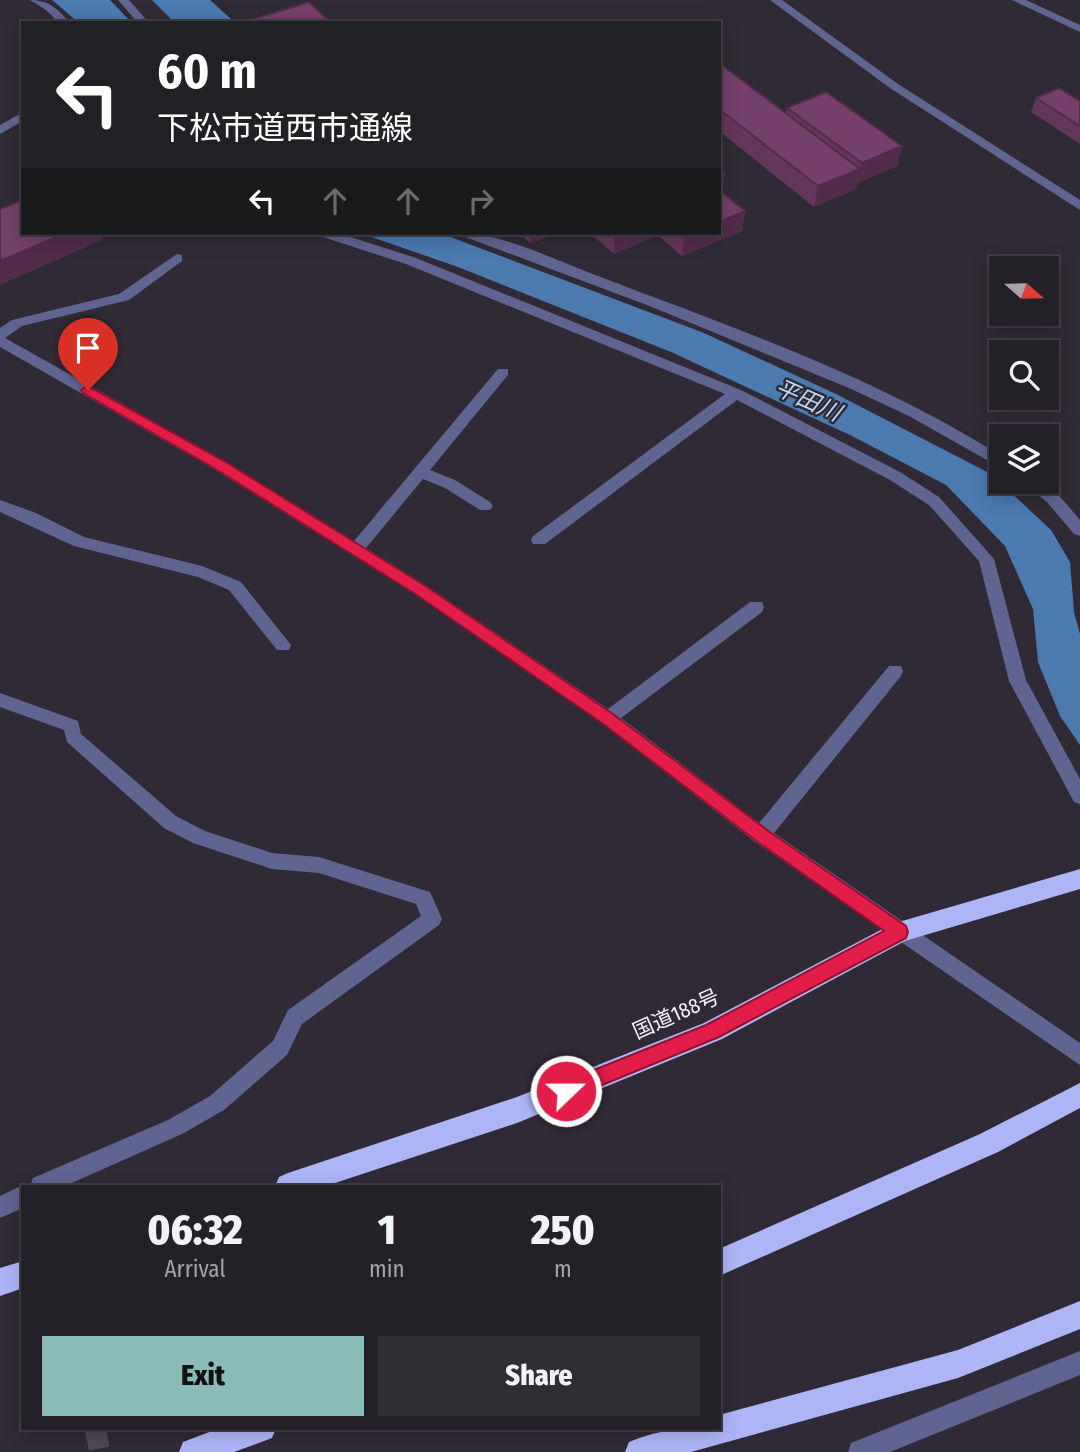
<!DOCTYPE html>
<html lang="en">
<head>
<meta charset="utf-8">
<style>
	body { margin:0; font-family:"Fira Sans Condensed","Noto Sans JP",sans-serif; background:#302d34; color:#f1f3f6; height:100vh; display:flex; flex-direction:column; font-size:26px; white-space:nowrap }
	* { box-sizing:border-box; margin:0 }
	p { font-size:23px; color:#a3a3a8 }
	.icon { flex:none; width:38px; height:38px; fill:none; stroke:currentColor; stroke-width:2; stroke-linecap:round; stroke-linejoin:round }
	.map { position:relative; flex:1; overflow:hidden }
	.panel { position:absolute; left:21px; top:1185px; width:700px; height:245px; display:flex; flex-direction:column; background:#242028; border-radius:0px; box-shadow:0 4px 18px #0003,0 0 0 2px #413e45 }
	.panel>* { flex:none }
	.banner { position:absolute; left:21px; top:21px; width:700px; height:214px; border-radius:0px; box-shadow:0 4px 18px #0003,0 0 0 2px #413e45; background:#202124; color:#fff; overflow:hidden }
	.needle { width:46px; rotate:110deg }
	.controls { position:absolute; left:989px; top:256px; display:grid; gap:14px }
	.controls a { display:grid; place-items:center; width:70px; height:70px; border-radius:0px; background:#242028; box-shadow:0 4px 18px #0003,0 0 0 2px #413e45; font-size:35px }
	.pin { position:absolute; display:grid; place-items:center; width:60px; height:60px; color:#fff; margin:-72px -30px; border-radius:50% 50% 50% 0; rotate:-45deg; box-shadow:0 0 7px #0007 }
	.pin .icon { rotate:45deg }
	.me { position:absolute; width:77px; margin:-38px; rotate:68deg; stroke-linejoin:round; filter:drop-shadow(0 0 5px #0008) }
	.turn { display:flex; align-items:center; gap:24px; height:147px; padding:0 21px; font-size:32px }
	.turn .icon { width:91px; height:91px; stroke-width:2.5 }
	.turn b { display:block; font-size:49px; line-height:60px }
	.lanes { display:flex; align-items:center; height:66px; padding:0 21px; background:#0003; justify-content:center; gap:35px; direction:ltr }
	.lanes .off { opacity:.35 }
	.eta { display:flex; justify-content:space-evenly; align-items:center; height:119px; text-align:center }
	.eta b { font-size:42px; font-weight:800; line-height:49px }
	.button { display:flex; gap:14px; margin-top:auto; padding:14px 21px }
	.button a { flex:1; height:80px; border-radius:0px; background:#8bbbb9; color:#111; font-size:28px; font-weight:800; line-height:80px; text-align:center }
	.button a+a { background:#302d34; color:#f1f3f6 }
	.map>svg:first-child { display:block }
</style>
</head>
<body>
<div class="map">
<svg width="1080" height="1452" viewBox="0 0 1080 1452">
	<rect width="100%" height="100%" fill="#302a36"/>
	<path fill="#4a7aae" d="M 52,0 L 110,0 L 132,23 L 79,23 Z
		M 152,0 L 210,0 L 231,19 L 220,23 L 175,23 Z
		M 360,233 L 440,233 L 704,333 L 836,394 L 991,474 L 1051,530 L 1070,562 L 1074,612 L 1080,634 L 1080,745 L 1060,716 L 1038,662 L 1033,609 L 1005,546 L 946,485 L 852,436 L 671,352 L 458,267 Z"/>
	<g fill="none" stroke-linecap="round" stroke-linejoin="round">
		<path stroke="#4d4853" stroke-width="21" stroke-dasharray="21 10" stroke-linecap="butt" d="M 95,1428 L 100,1452"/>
		<path fill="#606491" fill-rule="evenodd" d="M 30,0 C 49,0 58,9 70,23 L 59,23 L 46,10 Z
			M 118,0 L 129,0 L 149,23 L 138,23 Z
			M 770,0 L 782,0 L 898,84 L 1080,200 L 1080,210 L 890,88 Z
			M 1012,0 L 1026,0 L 1080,25 L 1080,32 Z
			M 23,112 L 23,121 L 0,134 L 0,125 Z
			M 319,233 L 338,233 L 416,258 L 741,390 L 900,472 L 939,497 L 994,559 L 1026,680 L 1080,779 L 1080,804 L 1074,802 L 1009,681 L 979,561 L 929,505 L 890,480 L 737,400 L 545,544 L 533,544 L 531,540 L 533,536 L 725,394 L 406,264 L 320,236 Z
			M 462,233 C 501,233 560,262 598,276 C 734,328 877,377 1001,456 L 1001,468 L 909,416 L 849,388 L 647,305 L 463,236 Z
			M 177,254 L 182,255 L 182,261 L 129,300 L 22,326 L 5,338 L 224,461 L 354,541 L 498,369 L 508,369 L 508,375 L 430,470 L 455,480 L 490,502 L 493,506 L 490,510 L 480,510 L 445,488 L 423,479 L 366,548 L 428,587 L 608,709 L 750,602 L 762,602 L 764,607 L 762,612 L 621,718 L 759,823 L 889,666 L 901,666 L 903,671 L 901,676 L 774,833 L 1080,1043 L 1080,1065 L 754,841 L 602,723 L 416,595 L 214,469 L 0,347 L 0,328 L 12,320 L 119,294 Z
			M 1021,481 C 1052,481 1060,497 1080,520 L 1080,536 L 1074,534 L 1047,502 Z
			M 0,500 L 36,513 L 84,537 L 202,566 L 241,582 L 291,645 L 289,650 L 277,650 L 229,590 L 198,577 L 74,546 L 0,512 Z
			M 0,693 L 78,721 L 81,734 L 176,816 L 205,831 L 272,853 L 319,857 L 430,892 L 442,919 L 439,925 L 302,1024 L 287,1055 L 224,1110 L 182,1134 L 65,1186 L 30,1186 L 33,1178 L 168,1120 L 210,1096 L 273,1041 L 288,1010 L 421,916 L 416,904 L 319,873 L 272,869 L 193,843 L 164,828 L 67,742 L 64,730 L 0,707 Z
			M 23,1185 L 26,1186 L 23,1186 L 23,1208 L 0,1218 L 0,1196 Z
			M 1080,1351 L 1080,1375 L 890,1452 L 848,1452 L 851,1443 Z"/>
		<path fill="#aeb5f7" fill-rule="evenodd" d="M 1080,869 L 1080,889 L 905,941 L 722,1039 L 517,1123 L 326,1186 L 275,1186 L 279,1177 L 288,1173 L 517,1097 L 704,1023 L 892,924 Z
			M 1080,1083 L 1080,1108 L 998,1152 L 719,1276 L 719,1249 L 980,1134 Z
			M 23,1261 L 23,1288 L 0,1296 L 0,1268 Z
			M 1080,1301 L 1080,1329 L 958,1378 L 691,1452 L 625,1452 L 629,1442 C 659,1429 687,1428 719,1428 L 719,1415 L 958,1350 Z
			M 220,1428 L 276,1428 L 272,1438 L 234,1452 L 179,1452 L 183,1442 Z"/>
	</g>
	<path fill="#65365c" d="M 719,63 L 786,113 L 787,108 L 902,146 L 897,166 L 857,183 L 856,189 L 814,207 L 719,131 Z
		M 1036,98 L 1080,101 L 1080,144 L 1031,112 Z
		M 23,112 L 23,128 L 18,113 Z
		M 722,192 L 745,211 L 742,231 L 682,256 L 655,233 L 719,233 Z
		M 519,233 L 557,233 L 530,243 Z
		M 590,233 L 653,233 L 653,237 L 614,254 Z"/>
	<path fill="#522c4b" d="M 902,146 L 897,166 L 857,183 L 856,189 L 814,207 L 818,186 L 860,169 L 862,163 Z
		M 725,173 L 722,193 L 719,194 L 719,175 Z
		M 745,211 L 742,231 L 682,256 L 684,236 L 692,233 L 719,233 L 719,222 Z
		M 66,233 L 100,233 L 102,240 L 0,285 L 0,261 Z
		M 529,233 L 557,233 L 530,243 Z
		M 615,233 L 653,233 L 653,237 L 614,254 Z"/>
	<path fill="#753f6b" stroke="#522c4b" stroke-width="2" d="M 309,2 L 331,23 L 241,23 Z
		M 719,63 L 860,169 L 818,186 L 719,109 Z
		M 1059,88 L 1080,101 L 1080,126 L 1036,98 Z
		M 826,92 L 902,146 L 862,163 L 787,108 Z
		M 23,112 L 23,120 L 18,113 Z
		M 719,168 L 725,173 L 719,175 Z
		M 719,190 L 745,211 L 719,222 Z
		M 23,200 L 23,233 L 66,233 L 0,261 L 0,209 Z
		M 680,233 L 692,233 L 684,236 Z"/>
	<path fill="#e11d48" stroke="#92132f" stroke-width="2" d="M 88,386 L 224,461 L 427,587 L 613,714 L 767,830 L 906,926 L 908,932 L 906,938 L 719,1037 L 566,1100 L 559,1097 L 556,1091 L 559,1084 L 706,1025 L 884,931 L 755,840 L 602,723 L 417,595 L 214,468 L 83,393 L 81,390 Z"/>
	<g text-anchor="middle" stroke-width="5" stroke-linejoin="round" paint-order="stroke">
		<g font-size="21" fill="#f4f0f8" stroke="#302a36">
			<text transform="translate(676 1014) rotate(-24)" y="7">国道188号</text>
		</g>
		<g font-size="23" font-style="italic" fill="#bfdaf8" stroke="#302a36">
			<text transform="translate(808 400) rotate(24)" y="8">平田川</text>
		</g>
	</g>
</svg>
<div class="controls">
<a><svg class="needle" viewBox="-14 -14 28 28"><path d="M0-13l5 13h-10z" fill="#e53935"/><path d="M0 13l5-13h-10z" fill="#a3a3a8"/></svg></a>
<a><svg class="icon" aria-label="search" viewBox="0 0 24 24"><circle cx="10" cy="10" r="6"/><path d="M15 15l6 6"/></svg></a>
<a><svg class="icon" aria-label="layers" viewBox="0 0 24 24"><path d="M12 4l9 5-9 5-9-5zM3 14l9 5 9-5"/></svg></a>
</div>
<div class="pin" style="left:88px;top:390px;background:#d93025"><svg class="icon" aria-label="arrive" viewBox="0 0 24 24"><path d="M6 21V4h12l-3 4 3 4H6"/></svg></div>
<svg class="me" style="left:566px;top:1091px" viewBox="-20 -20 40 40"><circle r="17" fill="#e11d48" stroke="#fff" stroke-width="3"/><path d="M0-11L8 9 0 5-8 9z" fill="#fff"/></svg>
<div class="banner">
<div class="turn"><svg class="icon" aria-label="left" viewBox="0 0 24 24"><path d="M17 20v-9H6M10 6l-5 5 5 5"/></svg><div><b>60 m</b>下松市道西市通線</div></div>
<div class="lanes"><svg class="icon" aria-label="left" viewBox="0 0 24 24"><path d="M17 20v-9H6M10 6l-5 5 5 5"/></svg><svg class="icon off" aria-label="ahead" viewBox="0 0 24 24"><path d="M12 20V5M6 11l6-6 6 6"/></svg><svg class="icon off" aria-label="ahead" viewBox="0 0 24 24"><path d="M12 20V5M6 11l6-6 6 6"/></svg><svg class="icon off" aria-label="right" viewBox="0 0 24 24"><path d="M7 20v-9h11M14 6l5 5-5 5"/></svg></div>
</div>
<section class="panel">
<div class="eta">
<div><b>06:32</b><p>Arrival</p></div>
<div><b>1</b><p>min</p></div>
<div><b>250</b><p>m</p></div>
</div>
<div class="button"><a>Exit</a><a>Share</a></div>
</section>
</div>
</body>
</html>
